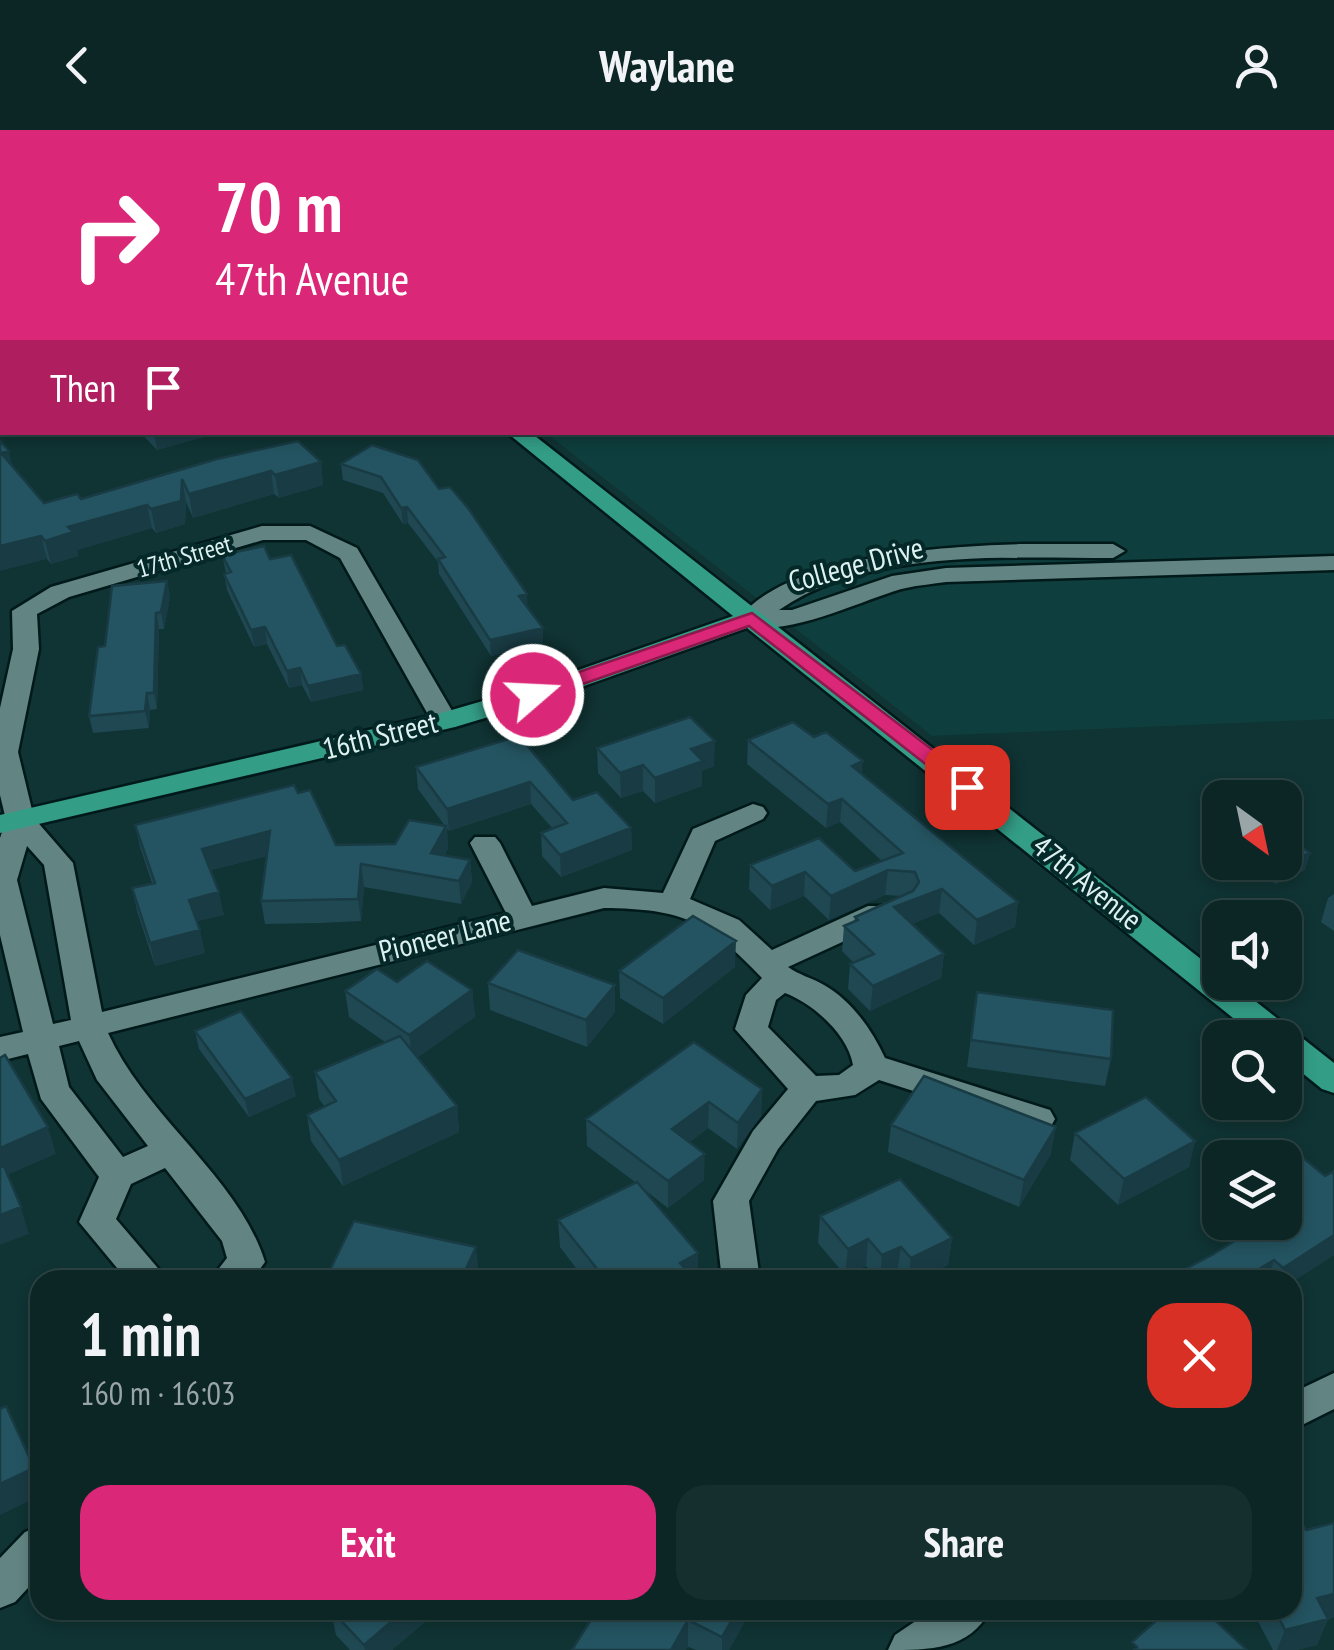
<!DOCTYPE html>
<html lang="en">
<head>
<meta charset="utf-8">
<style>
	body { margin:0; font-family:"PT Sans Narrow",sans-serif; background:#152e2e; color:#f1f3f6; height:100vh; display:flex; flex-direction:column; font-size:38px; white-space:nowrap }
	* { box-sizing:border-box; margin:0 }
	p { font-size:32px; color:#9aa5a7 }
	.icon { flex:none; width:55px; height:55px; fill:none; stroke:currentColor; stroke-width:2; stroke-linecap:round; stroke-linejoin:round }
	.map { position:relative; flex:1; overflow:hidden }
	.drawer { position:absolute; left:30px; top:1140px; width:1272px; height:350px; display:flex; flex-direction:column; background:#0c2626; border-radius:30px; box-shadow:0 5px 15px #0003,0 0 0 2px #2c4343 }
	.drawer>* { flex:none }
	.top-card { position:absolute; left:0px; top:0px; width:1335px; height:305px; box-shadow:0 5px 15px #0003,0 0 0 2px #2c4343; background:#db2777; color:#fff; overflow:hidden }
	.needle { width:65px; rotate:147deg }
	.fabs { position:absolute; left:1202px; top:650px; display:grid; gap:20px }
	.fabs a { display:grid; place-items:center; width:100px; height:100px; border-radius:20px; background:#0c2626; box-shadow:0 5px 15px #0003,0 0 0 2px #2c4343; font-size:50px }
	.pin { position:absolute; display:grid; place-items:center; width:85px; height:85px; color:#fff; margin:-42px; border-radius:20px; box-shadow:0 5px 15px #0006 }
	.me { position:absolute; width:110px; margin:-55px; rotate:71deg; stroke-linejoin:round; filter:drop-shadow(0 0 8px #0008) }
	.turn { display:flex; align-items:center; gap:35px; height:210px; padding:0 50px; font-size:45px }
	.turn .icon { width:130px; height:130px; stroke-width:2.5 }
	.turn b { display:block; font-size:70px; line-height:85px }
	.then { display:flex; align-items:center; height:95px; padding:0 50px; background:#0003; gap:20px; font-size:38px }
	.round { display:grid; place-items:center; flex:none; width:105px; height:105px; border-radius:30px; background:#152e2e }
	.summary { display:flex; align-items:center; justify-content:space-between; height:170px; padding:0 50px }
	h1 { font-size:60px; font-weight:700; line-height:75px }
	.button { display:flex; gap:20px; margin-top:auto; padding:20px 50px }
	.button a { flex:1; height:115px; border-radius:30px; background:#db2777; color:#fff; font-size:40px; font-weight:700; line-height:115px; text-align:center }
	.button a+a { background:#152e2e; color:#f1f3f6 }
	header { display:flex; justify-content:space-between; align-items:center; height:130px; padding:0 50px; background:#0c2626; font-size:45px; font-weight:700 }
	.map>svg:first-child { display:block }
</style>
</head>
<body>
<header><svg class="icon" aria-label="back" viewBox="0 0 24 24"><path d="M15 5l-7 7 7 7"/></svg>Waylane<svg class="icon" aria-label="person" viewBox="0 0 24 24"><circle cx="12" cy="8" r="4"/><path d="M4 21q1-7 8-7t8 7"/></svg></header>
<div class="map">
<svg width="1334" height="1520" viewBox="0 0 1334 1520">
	<rect width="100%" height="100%" fill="#103333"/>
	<path fill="#0e3e3d" d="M 199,0 L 1334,0 L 1334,589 L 932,606 L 546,303 L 1332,302 L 1332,2 L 196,2 Z"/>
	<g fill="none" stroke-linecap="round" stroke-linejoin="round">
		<g stroke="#011919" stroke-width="5">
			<path id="minor" d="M 739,0 L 755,0 L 755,2 L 739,2 Z
				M 959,0 L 991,0 L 992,2 L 961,2 Z
				M 0,42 L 2,43 L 2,53 L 0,53 Z
				M 0,130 L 2,131 L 2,145 L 0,144 Z
				M 262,396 L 310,396 L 357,418 L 458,591 L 455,597 L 435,597 L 340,428 L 306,410 L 263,410 L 69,467 L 37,484 L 39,519 L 18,622 L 34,688 L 73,733 L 102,882 L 506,783 L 470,713 L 475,707 L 495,707 L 500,713 L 532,776 L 604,758 L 663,763 L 693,699 L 753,674 L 763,677 L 767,683 L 763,689 L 715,711 L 690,769 L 739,790 L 772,820 L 868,776 L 890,776 L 894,783 L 890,790 L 788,837 C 799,845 812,848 824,855 C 852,871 872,900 885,928 L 1050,980 L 1055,989 L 1050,998 L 1038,1001 L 879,950 L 855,965 L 816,971 L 778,1019 L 749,1071 L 760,1150 L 722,1150 L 713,1071 L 753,1001 L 788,959 L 735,899 L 746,865 L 762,848 C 708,791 684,779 604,778 L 108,903 C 146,987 239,1048 265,1132 L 252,1150 L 210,1150 L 227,1128 L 222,1111 L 165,1038 L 131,1054 L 116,1089 L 168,1150 L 127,1150 L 79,1092 L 99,1047 L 41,969 L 28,924 L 0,931 L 0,907 L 23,902 L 0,805 L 0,708 L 6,690 L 0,665 L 0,578 L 13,519 L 12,481 L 51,457 ZM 27,716 L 44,735 L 71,890 L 53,894 L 17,750 ZM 785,863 C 814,874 848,905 853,935 L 839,945 L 816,946 L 768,897 L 776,870 ZM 79,911 L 97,950 L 148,1016 L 123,1027 L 69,957 L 59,916 Z
				M 1024,414 L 1113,414 L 1125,421 L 1113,428 C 1009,428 868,418 779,480 L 792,480 L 892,446 L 946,438 L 1334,426 L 1334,440 L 946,452 C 933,454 919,455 906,458 C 871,465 768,519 739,488 C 790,424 948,416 1024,414 Z
				M 1334,1243 L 1334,1279 L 1292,1300 L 1292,1263 Z
				M 40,1396 L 40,1445 L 15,1472 L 0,1478 L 0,1428 L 25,1402 Z
				M 932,1480 L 990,1480 C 970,1520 929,1520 888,1520 L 895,1505 Z"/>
		</g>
		<g stroke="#011919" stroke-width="5">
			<path id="major" d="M 122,0 L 140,0 L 141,2 L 124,2 Z
				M 0,10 L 2,10 L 2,20 L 0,20 Z
				M 506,302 L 530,302 L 1220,844 L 1220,852 L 1231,852 L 1334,933 L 1334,963 L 1322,959 L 1285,929 L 1285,908 L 1258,908 L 747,498 L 542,571 L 455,597 L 0,703 L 0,685 L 438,584 L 524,559 L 733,486 Z"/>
		</g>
		<use href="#minor" fill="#628584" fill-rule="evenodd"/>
		<use href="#major" fill="#339d86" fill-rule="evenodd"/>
	</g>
	<path fill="#1f4853" d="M 140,302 L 221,302 L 157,320 Z
		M 217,329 L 321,332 L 323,355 L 279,368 L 274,364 L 193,388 L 186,372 L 185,394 L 156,403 L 152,398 L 77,420 L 78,426 L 51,434 L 47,429 L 13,336 L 44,373 L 81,369 Z
		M 341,334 L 439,359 L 527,464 L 527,477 L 543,514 L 491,526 L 439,444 L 438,432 L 408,393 L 403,394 L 383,363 L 343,350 Z
		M 222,425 L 270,429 L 337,516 L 361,544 L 363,560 L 311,572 L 302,555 L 289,558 L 267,514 L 254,517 L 227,460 L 224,444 L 226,443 Z
		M 167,451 L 170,467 L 164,499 L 159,499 L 157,579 L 150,580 L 149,598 L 93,603 L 89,586 L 105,516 Z
		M 519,606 L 573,670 L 631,698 L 632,720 L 561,747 L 542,726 L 541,703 L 553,699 L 531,674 L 449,701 L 447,698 L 448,718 L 445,725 L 470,730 L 472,752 L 461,774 L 364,757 L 361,791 L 320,793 L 265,794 L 261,771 L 267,726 L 211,740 L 224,785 L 197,791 L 205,823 L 155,836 L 137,781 L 132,758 L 152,753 L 140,717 L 135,695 L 298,663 L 336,715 L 395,714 L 445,696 L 418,659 L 416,637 Z
		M 748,610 L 862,644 L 1018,772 L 1015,797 L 974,815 L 939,783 L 912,794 L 944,824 L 941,848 L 870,881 L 848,859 L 850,834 L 854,833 L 842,821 L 844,796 L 854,792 L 855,787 L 903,766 L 885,765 L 829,790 L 804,766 L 770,780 L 749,759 L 750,735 L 855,741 L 882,731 L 840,692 L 826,698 L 747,634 Z
		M 597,618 L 714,636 L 702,641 L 702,656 L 655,673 L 643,661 L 621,668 L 598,643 Z
		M 1285,695 L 1288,698 L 1286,706 L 1310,723 L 1305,740 L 1276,754 L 1263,744 L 1258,746 L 1240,732 L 1285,732 Z
		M 1334,764 L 1334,801 L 1321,792 L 1328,768 Z
		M 735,837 L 663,894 L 620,868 L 619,841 Z
		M 397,852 L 472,860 L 475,887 L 418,927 L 457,976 L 459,1002 L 343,1056 L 311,1011 L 307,985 L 325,977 L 319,969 L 315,942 L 385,912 L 349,887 L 345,861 Z
		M 488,853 L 615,855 L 615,882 L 587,917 L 490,880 Z
		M 977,862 L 1111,929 L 1105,956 L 967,937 Z
		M 195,901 L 296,966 L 249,987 L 199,919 Z
		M 762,959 L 761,986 L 737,1019 L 708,998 L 690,1012 L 704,1050 L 668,1078 L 642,1058 L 698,1149 L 585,1150 L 560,1117 L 558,1090 L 635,1052 L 587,1016 L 586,989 Z
		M 891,995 L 1051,1024 L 1019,1077 L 888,1022 Z
		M 1075,1003 L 1195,1011 L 1189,1037 L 1118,1075 L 1070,1030 Z
		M 820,1086 L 952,1108 L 948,1135 L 917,1150 L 903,1150 L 897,1143 L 883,1150 L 878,1150 L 866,1136 L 845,1145 L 818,1113 Z
		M 1241,1092 L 1285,1092 L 1334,1125 L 1292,1152 L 1292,1150 L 1164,1150 L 1212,1125 L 1251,1101 Z
		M 331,1480 L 439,1480 L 392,1520 L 350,1520 L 336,1505 Z
		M 597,1480 L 746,1480 L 745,1491 L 729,1520 L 696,1520 Z
		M 1252,1480 L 1292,1480 L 1334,1487 L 1328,1489 L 1317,1515 L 1296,1520 L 1273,1520 Z"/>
	<path fill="#193b44" d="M 2,183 L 2,205 L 0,206 L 0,184 Z
		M 154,302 L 221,302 L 157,320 Z
		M 9,321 L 14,344 L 1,323 Z
		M 321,332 L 323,355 L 279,368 L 275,345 Z
		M 271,341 L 274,364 L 193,388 L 189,364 Z
		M 182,349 L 186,372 L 185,394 L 156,403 L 151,379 Z
		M 147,375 L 152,398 L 77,420 L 78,426 L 51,434 L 45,411 L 68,397 Z
		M 407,377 L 408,393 L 403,394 L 401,378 Z
		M 41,406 L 47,429 L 0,441 L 0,416 Z
		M 167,451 L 170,467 L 164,499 L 161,482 Z
		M 527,464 L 528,480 L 519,466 Z
		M 156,483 L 159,499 L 157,579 L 154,563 Z
		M 265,497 L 267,514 L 254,517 L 251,500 Z
		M 543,498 L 543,514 L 491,526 L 490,510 Z
		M 300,538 L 302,555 L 289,558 L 287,541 Z
		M 361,544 L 363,560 L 311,572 L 308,556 Z
		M 147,563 L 150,580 L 149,598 L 145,581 Z
		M 715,611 L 714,636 L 702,641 L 702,656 L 655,673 L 655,648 L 691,619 Z
		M 863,631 L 861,655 L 852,636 Z
		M 643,635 L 643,661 L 621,668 L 620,643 Z
		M 530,652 L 531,674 L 449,701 L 447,679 Z
		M 842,669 L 840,692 L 826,698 L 828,674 Z
		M 446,696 L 448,718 L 433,745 L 431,723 Z
		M 631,698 L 632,720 L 561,747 L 560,725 Z
		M 270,701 L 274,724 L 206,741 L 202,719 Z
		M 1310,723 L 1305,740 L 1276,754 L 1280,736 Z
		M 470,730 L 472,752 L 461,774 L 459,751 Z
		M 1262,732 L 1266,732 L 1263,744 L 1258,746 Z
		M 361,734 L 364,757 L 361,791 L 358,769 Z
		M 888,740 L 885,765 L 829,790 L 831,766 Z
		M 805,742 L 804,766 L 770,780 L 772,756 Z
		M 942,759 L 939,783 L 892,802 L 894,777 Z
		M 219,762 L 224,785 L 194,792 L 189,770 Z
		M 1018,772 L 1015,797 L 974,815 L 977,790 Z
		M 200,800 L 205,823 L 155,836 L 150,813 Z
		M 736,811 L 735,837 L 663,894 L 663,868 Z
		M 944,824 L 941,848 L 870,881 L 873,856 Z
		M 615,855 L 615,882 L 587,917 L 586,890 Z
		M 472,860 L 475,887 L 413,931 L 409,905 Z
		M 292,948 L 296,966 L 249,987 L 245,969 Z
		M 762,959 L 761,986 L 737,1019 L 738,993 Z
		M 709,972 L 708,998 L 672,1026 L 672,999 Z
		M 457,976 L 459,1002 L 343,1056 L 339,1030 Z
		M 48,997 L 56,1024 L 0,1048 L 0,1018 Z
		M 1056,997 L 1051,1024 L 1019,1077 L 1024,1050 Z
		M 1195,1011 L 1189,1037 L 1118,1075 L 1124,1049 Z
		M 705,1024 L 704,1050 L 668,1078 L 668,1051 Z
		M 21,1077 L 29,1104 L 0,1115 L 0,1085 Z
		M 1334,1099 L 1334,1125 L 1292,1152 L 1292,1150 L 1279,1150 L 1283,1138 Z
		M 952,1108 L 948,1135 L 917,1150 L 908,1150 L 911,1128 Z
		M 868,1109 L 866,1136 L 845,1145 L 848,1119 Z
		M 476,1117 L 479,1143 L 476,1150 L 461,1150 Z
		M 901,1117 L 897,1143 L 883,1150 L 880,1150 L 882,1125 Z
		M 698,1123 L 698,1149 L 680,1150 L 680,1133 Z
		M 1274,1130 L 1268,1150 L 1241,1150 Z
		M 34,1338 L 40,1355 L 40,1366 L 0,1385 L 0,1354 Z
		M 1334,1464 L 1334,1487 L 1306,1494 L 1317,1468 Z
		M 153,1480 L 168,1480 L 156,1489 Z
		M 405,1480 L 439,1480 L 392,1520 L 365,1520 L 364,1515 Z
		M 738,1480 L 746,1480 L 745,1491 L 729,1520 L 722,1520 L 722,1507 Z
		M 1328,1489 L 1317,1515 L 1296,1520 L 1277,1520 L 1285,1500 Z
		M 688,1490 L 688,1516 L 686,1520 L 671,1520 Z"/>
	<path fill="#245461" stroke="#193b44" stroke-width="2.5" d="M 1332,9 L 1334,9 L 1334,60 L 1332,60 Z
		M 0,156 L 2,159 L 2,183 L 0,184 Z
		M 0,311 L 9,321 L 1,323 L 44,373 L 77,364 L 81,369 L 217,329 L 298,311 L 321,332 L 275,345 L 271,341 L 189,364 L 182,349 L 181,371 L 151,379 L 147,375 L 68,397 L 73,402 L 45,411 L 41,406 L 0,416 Z
		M 372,315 L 418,330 L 439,359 L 450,357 L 468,378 L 527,464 L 519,466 L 543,498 L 490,510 L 438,429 L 445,427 L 407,377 L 401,378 L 381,347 L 341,334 Z
		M 264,416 L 270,429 L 291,425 L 337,516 L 345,515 L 361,544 L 308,556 L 300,538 L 287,541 L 265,497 L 251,500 L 224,444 L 231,442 L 222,425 Z
		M 167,451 L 161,482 L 156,483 L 154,563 L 147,563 L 145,581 L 89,586 L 98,517 L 105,516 L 112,456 Z
		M 690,587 L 715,611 L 691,619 L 703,631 L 655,648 L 643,635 L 620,643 L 597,618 Z
		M 793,592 L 814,607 L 826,602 L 863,631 L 852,636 L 1018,772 L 977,790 L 942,759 L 894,777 L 944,824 L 873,856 L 850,834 L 874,824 L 844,796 L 858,790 L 855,787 L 913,761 L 919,752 L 915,742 L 888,740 L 831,766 L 805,742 L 772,756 L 750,735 L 819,708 L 855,741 L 903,723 L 842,669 L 828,674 L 748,610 Z
		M 519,606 L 573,670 L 597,662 L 631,698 L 560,725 L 541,703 L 567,693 L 530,652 L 447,679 L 416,637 Z
		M 294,655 L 298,663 L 310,660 L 336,715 L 395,714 L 409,690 L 446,696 L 431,723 L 470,730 L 459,751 L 361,734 L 358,769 L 261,771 L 270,701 L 202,719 L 219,762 L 189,770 L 200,800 L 150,813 L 132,758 L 155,753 L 135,695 Z
		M 1285,705 L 1310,723 L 1280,736 L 1275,732 L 1285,732 Z
		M 693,786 L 736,811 L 663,868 L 619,841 Z
		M 518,820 L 615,855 L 586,890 L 488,853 Z
		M 427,831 L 472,860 L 409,905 L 345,861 L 377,839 L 397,852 Z
		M 977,862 L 1113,880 L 1111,929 L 971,910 Z
		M 241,881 L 292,948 L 245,969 L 195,901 Z
		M 400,906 L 457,976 L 339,1030 L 307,985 L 336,971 L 315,942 Z
		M 694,912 L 762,959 L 738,993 L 709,972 L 672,999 L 705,1024 L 668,1051 L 586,989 Z
		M 5,925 L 48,997 L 0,1018 L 0,928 Z
		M 924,946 L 1056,997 L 1024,1050 L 891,995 Z
		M 1146,967 L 1195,1011 L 1124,1049 L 1075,1003 Z
		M 1301,1026 L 1325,1046 L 1334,1041 L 1334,1105 L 1283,1138 L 1274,1130 L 1241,1150 L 1164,1150 L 1212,1125 L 1265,1092 L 1285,1092 L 1285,1036 Z
		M 4,1036 L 21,1077 L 0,1085 L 0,1038 Z
		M 900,1049 L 952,1108 L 911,1128 L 901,1117 L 882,1125 L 868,1109 L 848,1119 L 820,1086 Z
		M 637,1052 L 698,1123 L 680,1133 L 695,1150 L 606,1150 L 558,1090 Z
		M 354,1091 L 476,1117 L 461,1150 L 325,1150 Z
		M 1092,1139 L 1104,1150 L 1074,1150 Z
		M 830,1145 L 835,1150 L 822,1150 Z
		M 6,1276 L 34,1338 L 0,1354 L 0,1279 Z
		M 1292,1381 L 1295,1381 L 1306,1400 L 1334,1393 L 1334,1464 L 1317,1468 L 1328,1489 L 1285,1500 L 1275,1480 L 1292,1480 Z
		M 331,1480 L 405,1480 L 364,1515 Z
		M 597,1480 L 738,1480 L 722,1507 L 688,1490 L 671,1520 L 572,1520 Z
		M 1168,1480 L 1204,1480 L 1247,1520 L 1134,1520 L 1137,1517 L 1132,1512 Z"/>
	<path fill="#db2777" stroke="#8e194d" stroke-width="2.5" d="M 752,483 L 975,652 L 978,657 L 975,661 L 960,661 L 749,496 L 540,569 L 526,569 L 523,565 L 526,560 Z"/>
	<g text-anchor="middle" stroke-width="8" stroke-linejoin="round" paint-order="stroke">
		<g font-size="25" fill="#def1f1" stroke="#052929">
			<text transform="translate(184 426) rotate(-16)" y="9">17th Street</text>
		</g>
		<g font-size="30" fill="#def1f1" stroke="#052929">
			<text transform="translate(856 435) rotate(-15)" y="10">College Drive</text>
			<text transform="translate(380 606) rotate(-14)" y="10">16th Street</text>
			<text transform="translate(1087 753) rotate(39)" y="10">47th Avenue</text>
			<text transform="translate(445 806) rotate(-14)" y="10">Pioneer Lane</text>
		</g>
	</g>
</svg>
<div class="fabs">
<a><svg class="needle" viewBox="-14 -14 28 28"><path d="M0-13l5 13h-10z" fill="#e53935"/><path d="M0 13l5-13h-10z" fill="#9aa5a7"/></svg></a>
<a><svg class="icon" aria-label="sound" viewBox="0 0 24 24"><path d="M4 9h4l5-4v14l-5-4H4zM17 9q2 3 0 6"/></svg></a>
<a><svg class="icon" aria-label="search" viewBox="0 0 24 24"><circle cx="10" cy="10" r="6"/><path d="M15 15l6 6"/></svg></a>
<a><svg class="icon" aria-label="layers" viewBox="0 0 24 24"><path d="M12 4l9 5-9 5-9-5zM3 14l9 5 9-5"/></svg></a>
</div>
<div class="pin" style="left:967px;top:657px;background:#d93025"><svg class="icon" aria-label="arrive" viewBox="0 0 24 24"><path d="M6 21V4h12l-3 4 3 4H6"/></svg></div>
<svg class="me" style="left:533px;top:565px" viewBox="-20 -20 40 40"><circle r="17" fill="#db2777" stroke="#fff" stroke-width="3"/><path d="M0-11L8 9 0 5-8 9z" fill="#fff"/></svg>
<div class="top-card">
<div class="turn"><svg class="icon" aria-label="right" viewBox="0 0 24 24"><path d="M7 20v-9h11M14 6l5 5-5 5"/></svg><div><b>70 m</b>47th Avenue</div></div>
<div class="then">Then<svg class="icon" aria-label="arrive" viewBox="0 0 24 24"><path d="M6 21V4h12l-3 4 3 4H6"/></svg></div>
</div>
<section class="drawer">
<div class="summary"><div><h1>1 min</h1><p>160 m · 16:03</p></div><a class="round" style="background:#d93025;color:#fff"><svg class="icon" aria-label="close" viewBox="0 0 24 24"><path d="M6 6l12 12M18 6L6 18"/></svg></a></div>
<div class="button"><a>Exit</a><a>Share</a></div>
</section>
</div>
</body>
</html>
